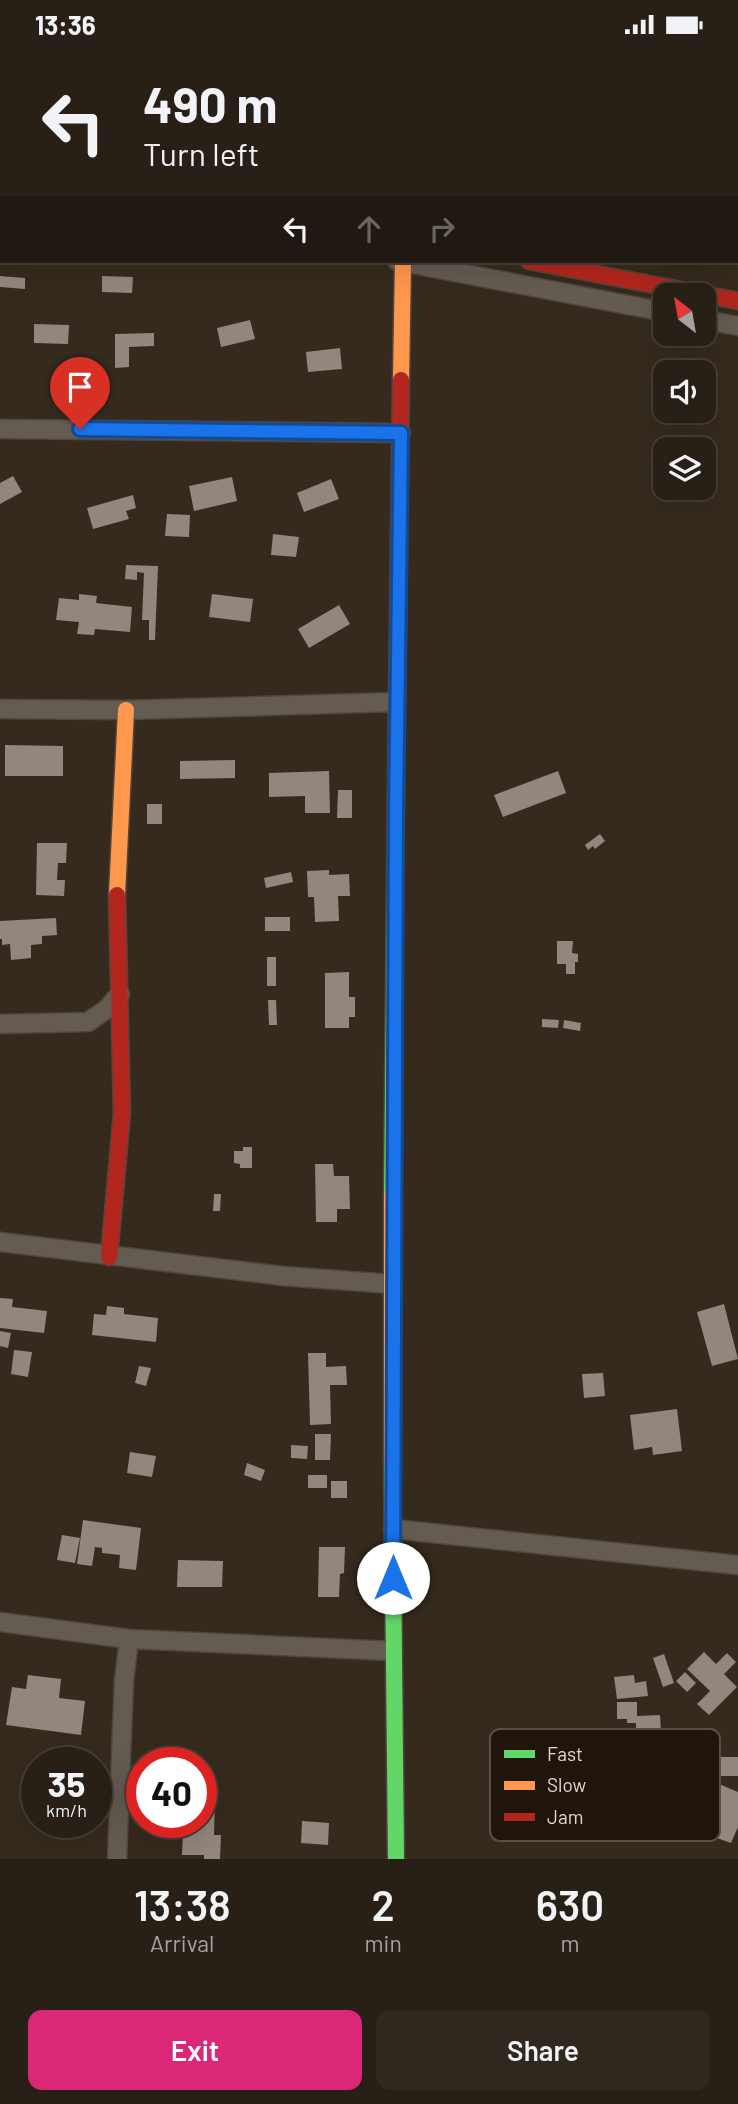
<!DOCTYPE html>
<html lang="en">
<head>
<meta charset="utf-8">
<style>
	body { margin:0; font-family:Barlow,sans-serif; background:#30281f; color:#f1f3f6; height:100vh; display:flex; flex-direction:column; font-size:26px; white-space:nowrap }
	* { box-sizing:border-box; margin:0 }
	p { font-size:23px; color:#a5a3a1 }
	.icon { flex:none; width:38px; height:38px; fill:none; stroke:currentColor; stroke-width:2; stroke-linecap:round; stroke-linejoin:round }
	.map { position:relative; height:1810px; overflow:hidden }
	.panel { display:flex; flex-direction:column; background:#282016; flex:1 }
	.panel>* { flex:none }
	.banner { position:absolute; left:0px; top:0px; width:738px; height:214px; box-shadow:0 7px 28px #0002,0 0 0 2px #443e35; background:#282016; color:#f1f3f6; overflow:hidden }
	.needle { width:46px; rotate:329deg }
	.fabs { position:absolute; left:653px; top:234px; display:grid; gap:14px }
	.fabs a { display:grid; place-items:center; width:63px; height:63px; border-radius:14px; background:#282016; box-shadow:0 7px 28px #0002,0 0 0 2px #443e35; font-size:35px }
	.speed { position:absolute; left:21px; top:1698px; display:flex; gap:14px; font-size:35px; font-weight:700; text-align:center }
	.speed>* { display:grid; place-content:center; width:91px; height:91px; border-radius:50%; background:#282016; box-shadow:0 7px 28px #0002,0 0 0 2px #443e35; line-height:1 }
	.speed small { font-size:18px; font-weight:400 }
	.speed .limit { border:10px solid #d22; background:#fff; color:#111 }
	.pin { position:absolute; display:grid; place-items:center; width:60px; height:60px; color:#fff; margin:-72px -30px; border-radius:50% 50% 50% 0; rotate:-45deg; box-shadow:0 0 7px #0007 }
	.pin .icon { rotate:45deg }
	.me { position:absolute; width:77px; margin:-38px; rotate:0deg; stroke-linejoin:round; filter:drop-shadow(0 0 5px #0008) }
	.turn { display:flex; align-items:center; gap:24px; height:147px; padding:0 28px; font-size:32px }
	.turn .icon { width:91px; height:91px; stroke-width:2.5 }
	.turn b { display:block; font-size:49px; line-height:60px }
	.lanes { display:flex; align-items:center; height:66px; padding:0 28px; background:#0003; justify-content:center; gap:35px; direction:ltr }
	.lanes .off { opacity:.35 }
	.eta { display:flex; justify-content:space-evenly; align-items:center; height:119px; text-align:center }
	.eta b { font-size:42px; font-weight:600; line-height:49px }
	.cta { display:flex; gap:14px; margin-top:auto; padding:14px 28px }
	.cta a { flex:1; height:80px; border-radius:14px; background:#db2777; color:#fff; font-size:28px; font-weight:600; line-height:80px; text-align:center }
	.cta a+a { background:#30281f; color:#f1f3f6 }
	.status { display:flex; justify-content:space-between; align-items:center; height:49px; padding:0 35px; background:#282016; direction:ltr }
	.status svg { height:19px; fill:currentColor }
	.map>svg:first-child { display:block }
</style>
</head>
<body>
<div class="status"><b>13:36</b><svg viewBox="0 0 49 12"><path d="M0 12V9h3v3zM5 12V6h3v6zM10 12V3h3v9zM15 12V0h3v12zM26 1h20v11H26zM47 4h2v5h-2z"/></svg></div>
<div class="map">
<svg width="738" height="1810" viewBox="0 0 738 1810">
	<rect width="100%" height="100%" fill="#352a1d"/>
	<path fill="#92867d" d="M 0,227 L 25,229 L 25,240 L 0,238 Z
		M 102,227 L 133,228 L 132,244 L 102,243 Z
		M 250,271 L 255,290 L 221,298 L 217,279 Z
		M 34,275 L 69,276 L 68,295 L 34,294 Z
		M 154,284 L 154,297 L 129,298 L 129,318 L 115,319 L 115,285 Z
		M 340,299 L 342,320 L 308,323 L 306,303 Z
		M 13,427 L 22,443 L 0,455 L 0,434 Z
		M 232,428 L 237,452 L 194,462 L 189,437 Z
		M 331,430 L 339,450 L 304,463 L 297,444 Z
		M 133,446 L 136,459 L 126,462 L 129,470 L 93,480 L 87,459 Z
		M 167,465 L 190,466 L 189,488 L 165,487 Z
		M 273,485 L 299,488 L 296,508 L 271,506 Z
		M 126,516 L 158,517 L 155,591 L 149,591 L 149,571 L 142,571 L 144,524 L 137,523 L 137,531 L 125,530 Z
		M 79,545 L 97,547 L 96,554 L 132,558 L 130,583 L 95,580 L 94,586 L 77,585 L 79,573 L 56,571 L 59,549 L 79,551 Z
		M 212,545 L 253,550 L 250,573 L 209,568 Z
		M 339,556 L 350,575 L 309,599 L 298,580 Z
		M 5,696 L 63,697 L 63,727 L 5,727 Z
		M 235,711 L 235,729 L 180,730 L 180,712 Z
		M 329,722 L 330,764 L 305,764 L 305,747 L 269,748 L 269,724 Z
		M 558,722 L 566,744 L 503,768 L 494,746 Z
		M 338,741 L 352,741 L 352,769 L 337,769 Z
		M 147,755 L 162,755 L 162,775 L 147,775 Z
		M 600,785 L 605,792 L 595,800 L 593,797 L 588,801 L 585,796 Z
		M 37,794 L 67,794 L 66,814 L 58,814 L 57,831 L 65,831 L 64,847 L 36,846 Z
		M 329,821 L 329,826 L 349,825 L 350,847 L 338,847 L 339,872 L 315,873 L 314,848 L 308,848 L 307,822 Z
		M 291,823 L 293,833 L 266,839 L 264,829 Z
		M 265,868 L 290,868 L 290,882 L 265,882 Z
		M 56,869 L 57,886 L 42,887 L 42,895 L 31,896 L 31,909 L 11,911 L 10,895 L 2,896 L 2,890 L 0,890 L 0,872 Z
		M 557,892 L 573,892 L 572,904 L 578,905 L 578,913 L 575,913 L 575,925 L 566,925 L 566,915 L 557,915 Z
		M 267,908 L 276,908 L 276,937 L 267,937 Z
		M 349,923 L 349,948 L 355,948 L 355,968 L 349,968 L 349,979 L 325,979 L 325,924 Z
		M 268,951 L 276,951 L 277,976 L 269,976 Z
		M 542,970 L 559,971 L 558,979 L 542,978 Z
		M 564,971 L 581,974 L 580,982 L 563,979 Z
		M 243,1098 L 252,1098 L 252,1119 L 240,1119 L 240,1115 L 234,1114 L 234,1102 L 243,1102 Z
		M 315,1115 L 333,1115 L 334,1127 L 349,1127 L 350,1160 L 337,1160 L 337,1173 L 316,1173 Z
		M 214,1145 L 221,1145 L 220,1162 L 213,1162 Z
		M 0,1249 L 13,1250 L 12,1258 L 47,1262 L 44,1284 L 0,1279 Z
		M 724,1255 L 738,1310 L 712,1317 L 697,1263 Z
		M 107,1257 L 124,1259 L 124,1265 L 158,1269 L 156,1293 L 92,1286 L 94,1265 L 106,1266 Z
		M 0,1282 L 11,1284 L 8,1299 L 0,1297 Z
		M 14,1301 L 32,1303 L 28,1328 L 11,1325 Z
		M 308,1304 L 326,1304 L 326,1318 L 346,1317 L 347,1336 L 330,1336 L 331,1375 L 310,1376 Z
		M 139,1317 L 151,1319 L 146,1337 L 135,1334 Z
		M 603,1324 L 605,1347 L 584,1349 L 582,1325 Z
		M 677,1360 L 682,1402 L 653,1406 L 652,1398 L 634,1401 L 630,1366 Z
		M 315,1385 L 331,1385 L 330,1411 L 315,1411 Z
		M 291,1396 L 308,1397 L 307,1410 L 291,1409 Z
		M 130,1403 L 156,1407 L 152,1428 L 127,1424 Z
		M 247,1414 L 265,1421 L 261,1432 L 244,1426 Z
		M 308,1426 L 327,1426 L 327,1439 L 308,1439 Z
		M 331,1432 L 347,1432 L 347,1449 L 331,1449 Z
		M 83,1471 L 141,1479 L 136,1521 L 119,1519 L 120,1506 L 102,1504 L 102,1499 L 95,1498 L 92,1517 L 77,1515 Z
		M 62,1486 L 80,1489 L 75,1514 L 57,1511 Z
		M 319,1498 L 345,1498 L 344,1524 L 340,1525 L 339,1548 L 318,1548 Z
		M 178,1511 L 223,1512 L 222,1538 L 177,1538 Z
		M 704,1603 L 716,1615 L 727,1604 L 736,1613 L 724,1625 L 737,1638 L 709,1666 L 697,1655 L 710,1642 L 687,1620 Z
		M 664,1605 L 674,1634 L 663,1638 L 653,1609 Z
		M 685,1623 L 696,1634 L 687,1643 L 676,1632 Z
		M 28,1626 L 61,1630 L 59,1649 L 85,1652 L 81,1686 L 6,1676 L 12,1638 L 26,1640 Z
		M 634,1626 L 635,1634 L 646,1632 L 648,1647 L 617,1650 L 614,1628 Z
		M 617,1653 L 637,1653 L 637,1667 L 660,1666 L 661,1682 L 636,1683 L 636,1674 L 627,1674 L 627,1670 L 617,1670 Z
		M 720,1708 L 738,1708 L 738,1727 L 720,1727 Z
		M 719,1735 L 738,1743 L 738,1778 L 731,1794 L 717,1789 L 721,1782 L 702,1774 Z
		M 201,1750 L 215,1750 L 214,1786 L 221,1786 L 220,1810 L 204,1810 L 204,1806 L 182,1806 L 183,1783 L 194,1784 L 195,1773 L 201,1773 Z
		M 302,1772 L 329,1774 L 328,1796 L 301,1794 Z"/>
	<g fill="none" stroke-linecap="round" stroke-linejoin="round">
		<g stroke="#50463c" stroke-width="21">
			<path id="street" d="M 551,2 L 551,0
				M 0,54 L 2,55
				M 0,140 L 2,141
				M 397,212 L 665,263
				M 704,271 L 738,277
				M 0,380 L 401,384
				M 0,660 L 126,661 L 396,653
				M 0,975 L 88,973 L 107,960 L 120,945
				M 0,1193 L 283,1227 L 392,1235
				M 393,1480 L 738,1516
				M 0,1573 L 129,1590 L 393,1602
				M 117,1810 L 124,1632 L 129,1590"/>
		</g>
		<g stroke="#50463c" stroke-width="19">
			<path id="fast" d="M 0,111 L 2,111
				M 392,1146 L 396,740
				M 392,1413 L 396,1810"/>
		</g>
		<g stroke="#50463c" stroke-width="19">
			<path id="slow" d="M 401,331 L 403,212
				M 117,846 L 126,661
				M 392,1413 L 392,1146"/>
		</g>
		<g stroke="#50463c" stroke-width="19">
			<path id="jam" d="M 529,212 L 738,252
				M 396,740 L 401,331
				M 109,1208 L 122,1064 L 117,846"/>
		</g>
		<use href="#street" stroke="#645b51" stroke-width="18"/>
		<use href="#fast" stroke="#63d668" stroke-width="16"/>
		<use href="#slow" stroke="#ff974d" stroke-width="16"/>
		<use href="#jam" stroke="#b3261e" stroke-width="16"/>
	</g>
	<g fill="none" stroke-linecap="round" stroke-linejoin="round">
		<g stroke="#114b97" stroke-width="18">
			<path id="route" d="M 80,380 L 401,384 L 396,764 L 393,1529"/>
		</g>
		<use href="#route" stroke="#1a73e8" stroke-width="12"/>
	</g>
	<rect x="490" y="1680" width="230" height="112" rx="10" fill="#1f150b" stroke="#5a4f44" stroke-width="2"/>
	<rect x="504" y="1701" width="31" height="8" fill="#63d668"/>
	<rect x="504" y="1732" width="31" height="9" fill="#ff974d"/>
	<rect x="504" y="1764" width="31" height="8" fill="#b3261e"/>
	<g font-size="19" fill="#e4d7c9">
		<text x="547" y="1712">Fast</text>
		<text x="547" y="1743">Slow</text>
		<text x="547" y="1775">Jam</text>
	</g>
</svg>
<div class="fabs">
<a><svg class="needle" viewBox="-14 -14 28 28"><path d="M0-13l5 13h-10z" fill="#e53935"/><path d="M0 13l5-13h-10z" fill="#a5a3a1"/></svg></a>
<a><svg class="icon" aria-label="sound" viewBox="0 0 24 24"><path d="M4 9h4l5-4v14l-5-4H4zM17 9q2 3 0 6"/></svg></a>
<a><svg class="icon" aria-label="layers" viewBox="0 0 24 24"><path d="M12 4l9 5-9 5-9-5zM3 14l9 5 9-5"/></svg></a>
</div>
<div class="speed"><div>35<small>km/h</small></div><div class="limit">40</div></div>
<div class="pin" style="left:80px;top:380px;background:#d93025"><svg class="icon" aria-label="arrive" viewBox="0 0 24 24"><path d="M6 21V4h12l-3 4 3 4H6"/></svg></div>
<svg class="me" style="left:393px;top:1529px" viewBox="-20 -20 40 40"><circle r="19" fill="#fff"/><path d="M0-13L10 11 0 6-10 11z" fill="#1a73e8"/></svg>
<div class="banner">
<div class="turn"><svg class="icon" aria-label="left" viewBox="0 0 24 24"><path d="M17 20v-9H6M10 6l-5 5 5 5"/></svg><div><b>490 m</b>Turn left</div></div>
<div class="lanes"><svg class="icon" aria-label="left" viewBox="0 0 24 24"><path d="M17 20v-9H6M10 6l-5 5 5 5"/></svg><svg class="icon off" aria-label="ahead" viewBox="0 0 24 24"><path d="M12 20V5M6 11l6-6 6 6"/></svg><svg class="icon off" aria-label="right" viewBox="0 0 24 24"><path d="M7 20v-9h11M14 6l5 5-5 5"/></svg></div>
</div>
</div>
<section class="panel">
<div class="eta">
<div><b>13:38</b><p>Arrival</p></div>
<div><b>2</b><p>min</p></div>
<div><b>630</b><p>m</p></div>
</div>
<div class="cta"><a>Exit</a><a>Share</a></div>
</section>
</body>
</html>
